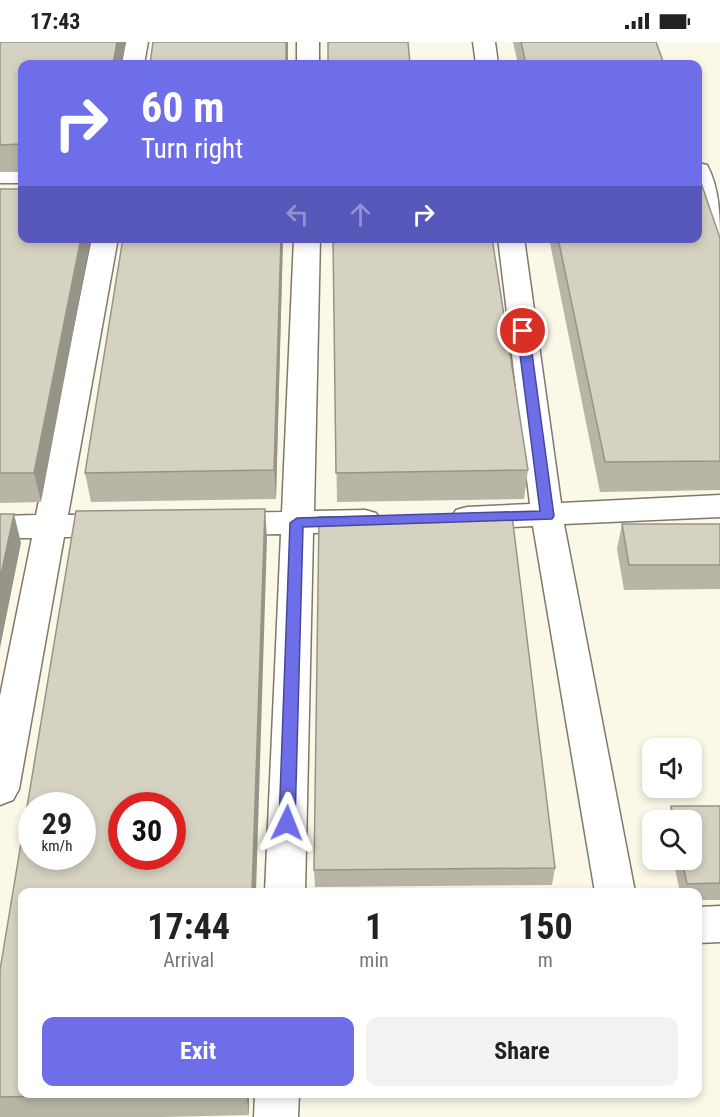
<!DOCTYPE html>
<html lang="en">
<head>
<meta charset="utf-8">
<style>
	body { margin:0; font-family:"Roboto Condensed",sans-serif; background:#f2f2f2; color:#222; height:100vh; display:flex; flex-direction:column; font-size:22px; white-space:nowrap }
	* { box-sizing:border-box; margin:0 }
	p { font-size:20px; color:#767676 }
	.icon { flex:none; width:33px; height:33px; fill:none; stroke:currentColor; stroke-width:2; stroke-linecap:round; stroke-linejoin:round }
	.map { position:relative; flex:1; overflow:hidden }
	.details { position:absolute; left:18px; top:846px; width:684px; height:210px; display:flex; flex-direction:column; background:#fff; border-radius:12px; box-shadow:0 3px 9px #0003 }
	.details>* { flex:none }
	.hud { position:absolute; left:18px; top:18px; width:684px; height:183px; border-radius:12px; box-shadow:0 3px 9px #0003; background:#6d6ee8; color:#fff; overflow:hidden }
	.buttons { position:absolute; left:642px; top:696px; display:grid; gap:12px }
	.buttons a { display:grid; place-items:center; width:60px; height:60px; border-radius:12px; background:#fff; box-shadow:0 3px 9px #0003; font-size:30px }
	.speed { position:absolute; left:18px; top:750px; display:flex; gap:12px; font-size:30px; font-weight:700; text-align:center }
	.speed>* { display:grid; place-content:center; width:78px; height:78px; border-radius:50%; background:#fff; box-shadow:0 3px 9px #0003; line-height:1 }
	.speed small { font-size:15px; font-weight:400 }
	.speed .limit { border:9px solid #d22; background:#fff; color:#111 }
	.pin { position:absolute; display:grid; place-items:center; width:51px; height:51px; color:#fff; margin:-26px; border:3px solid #fff; border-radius:50%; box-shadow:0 2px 6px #0007 }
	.me { position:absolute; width:66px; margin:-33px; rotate:2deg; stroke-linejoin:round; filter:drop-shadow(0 0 4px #0008) }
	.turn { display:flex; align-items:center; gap:21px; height:126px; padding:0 24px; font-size:27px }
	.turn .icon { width:78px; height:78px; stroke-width:2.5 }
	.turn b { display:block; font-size:42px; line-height:51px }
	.lanes { display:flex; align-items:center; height:57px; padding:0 24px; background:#0003; justify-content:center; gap:30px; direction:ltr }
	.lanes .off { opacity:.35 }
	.eta { display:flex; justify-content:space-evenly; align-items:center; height:102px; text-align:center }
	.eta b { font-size:36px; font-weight:700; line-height:42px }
	.button { display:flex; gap:12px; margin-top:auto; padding:12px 24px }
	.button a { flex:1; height:69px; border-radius:12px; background:#6d6ee8; color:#fff; font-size:24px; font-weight:700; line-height:69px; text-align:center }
	.button a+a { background:#f2f2f2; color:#222 }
	.status { display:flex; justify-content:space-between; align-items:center; height:42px; padding:0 30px; background:#fff; direction:ltr }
	.status svg { height:16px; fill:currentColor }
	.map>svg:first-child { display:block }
</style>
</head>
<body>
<div class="status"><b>17:43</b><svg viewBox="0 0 49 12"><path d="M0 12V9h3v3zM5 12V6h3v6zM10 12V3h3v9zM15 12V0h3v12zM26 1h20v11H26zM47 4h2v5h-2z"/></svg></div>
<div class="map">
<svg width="720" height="1075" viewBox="0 0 720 1075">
	<rect width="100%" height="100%" fill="#fcf8e7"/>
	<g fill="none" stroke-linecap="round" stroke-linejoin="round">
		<g stroke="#7d796b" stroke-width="3">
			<path id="minor" d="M 126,0 L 148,0 L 144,22 L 122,22 Z
				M 297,0 L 319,0 L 319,22 L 297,22 Z
				M 473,0 L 495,0 L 498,22 L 476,22 Z
				M 698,121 L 707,123 C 720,147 720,176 720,204 L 711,201 C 696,179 695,146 698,121 Z
				M 0,127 L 22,127 L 22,141 L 0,141 Z
				M 92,196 L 118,196 L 68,473 L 119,472 L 130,475 L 135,483 L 130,491 L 119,494 L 64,495 L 19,747 L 13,758 L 0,763 L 0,654 L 32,496 L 0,496 L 0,474 L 36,473 Z
				M 294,196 L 320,196 L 314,469 L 365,468 L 376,471 L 381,479 L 376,487 L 365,490 L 313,491 L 305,850 L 265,850 L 281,492 L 221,493 L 210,490 L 205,482 L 210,474 L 221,471 L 282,470 Z
				M 498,196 L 524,196 L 561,461 L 720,453 L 720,475 L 564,482 L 635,850 L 595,850 L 533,484 L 467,487 L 456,484 L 451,476 L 456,468 L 467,465 L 530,462 Z
				M 720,864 L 720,900 L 698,901 L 698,865 Z
				M 255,1052 L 299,1052 L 298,1075 L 254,1075 Z"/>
		</g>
		<use href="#minor" fill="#fff" fill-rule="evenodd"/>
	</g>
	<path fill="#b8b5a7" d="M 0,0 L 22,22 L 22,130 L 0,130 Z
		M 513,0 L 656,0 L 664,22 L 518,22 Z
		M 0,147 L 41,460 L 0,461 Z
		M 283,196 L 276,457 L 91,460 L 85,431 Z
		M 333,196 L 528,428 L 524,457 L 337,460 Z
		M 549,196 L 720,196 L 720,448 L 600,450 Z
		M 622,482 L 720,482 L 720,547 L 624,548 L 617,507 Z
		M 267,496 L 22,1052 L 249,1052 L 249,1073 L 162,1075 L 0,1075 L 0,928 Z
		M 671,764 L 720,764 L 720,858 L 698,858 L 698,850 L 680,850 L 673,818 L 692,818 L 692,778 L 667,778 Z
		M 555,826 L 552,843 L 315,845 L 314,828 Z"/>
	<path fill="#969388" d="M 117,0 L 126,0 L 121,22 L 113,22 Z
		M 286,0 L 288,0 L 288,22 L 286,22 Z
		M 81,196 L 91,196 L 41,460 L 34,431 Z
		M 281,196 L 283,196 L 276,457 L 274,428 Z
		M 265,467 L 267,496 L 256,850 L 252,850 Z
		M 14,472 L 21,501 L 0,606 L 0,537 Z
		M 246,1052 L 249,1052 L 249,1073 Z"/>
	<path fill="#d6d2c2" stroke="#969388" stroke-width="1.5" fill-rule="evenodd" d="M 0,0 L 117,0 L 113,22 L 22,22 L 22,102 L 0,103 Z
		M 153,0 L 286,0 L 286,22 L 150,22 Z
		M 328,0 L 408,0 L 410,22 L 328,22 Z
		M 521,0 L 656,0 L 664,22 L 526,22 Z
		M 698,132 L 720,196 L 720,419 L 605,420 L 558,196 L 698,196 Z
		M 22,135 L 22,147 L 19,147 Z
		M 0,147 L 22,147 L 22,196 L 81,196 L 34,431 L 0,431 Z
		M 123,196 L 281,196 L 274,428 L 85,431 Z
		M 333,196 L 492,196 L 528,428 L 336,431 Z
		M 265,467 L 252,850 L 22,850 L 22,1052 L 156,1052 L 0,1055 L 0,928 L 76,469 ZM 32,764 L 82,764 L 82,814 L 32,814 ZM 122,764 L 172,764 L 172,814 L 122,814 Z
		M 0,472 L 14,472 L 0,537 Z
		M 512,473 L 555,826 L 314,828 L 319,475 Z
		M 622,482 L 720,482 L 720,523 L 629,523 Z
		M 671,764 L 720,764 L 720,841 L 687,842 L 682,818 L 692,818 L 692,778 L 674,778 Z"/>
	<path fill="#6d6ee8" stroke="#474897" stroke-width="1.5" d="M 523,285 L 529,289 L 554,474 L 552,477 L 303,485 L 295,781 L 293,786 L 287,788 L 281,786 L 279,781 L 290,481 L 297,476 L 540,469 L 517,289 Z"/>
</svg>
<div class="buttons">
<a><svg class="icon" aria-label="sound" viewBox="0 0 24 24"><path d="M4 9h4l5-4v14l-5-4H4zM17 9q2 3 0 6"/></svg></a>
<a><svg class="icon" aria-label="search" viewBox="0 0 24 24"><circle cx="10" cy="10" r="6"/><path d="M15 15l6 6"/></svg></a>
</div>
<div class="speed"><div>29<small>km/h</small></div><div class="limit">30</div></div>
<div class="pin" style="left:523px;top:289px;background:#d93025"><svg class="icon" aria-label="arrive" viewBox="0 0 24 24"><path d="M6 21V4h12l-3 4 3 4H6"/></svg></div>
<svg class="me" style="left:287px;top:781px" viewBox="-20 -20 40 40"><path d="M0-17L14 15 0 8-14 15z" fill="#6d6ee8" stroke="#fff" stroke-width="4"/></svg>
<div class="hud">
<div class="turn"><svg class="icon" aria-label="right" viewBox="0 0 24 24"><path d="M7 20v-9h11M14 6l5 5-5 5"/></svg><div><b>60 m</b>Turn right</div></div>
<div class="lanes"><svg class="icon off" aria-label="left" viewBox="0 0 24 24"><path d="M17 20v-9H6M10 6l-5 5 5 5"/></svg><svg class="icon off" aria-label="ahead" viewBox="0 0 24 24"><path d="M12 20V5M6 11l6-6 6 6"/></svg><svg class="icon" aria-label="right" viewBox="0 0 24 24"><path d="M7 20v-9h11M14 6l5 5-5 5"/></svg></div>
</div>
<section class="details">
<div class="eta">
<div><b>17:44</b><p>Arrival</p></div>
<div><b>1</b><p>min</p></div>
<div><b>150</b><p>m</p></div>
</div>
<div class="button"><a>Exit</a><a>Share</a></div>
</section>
</div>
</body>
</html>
